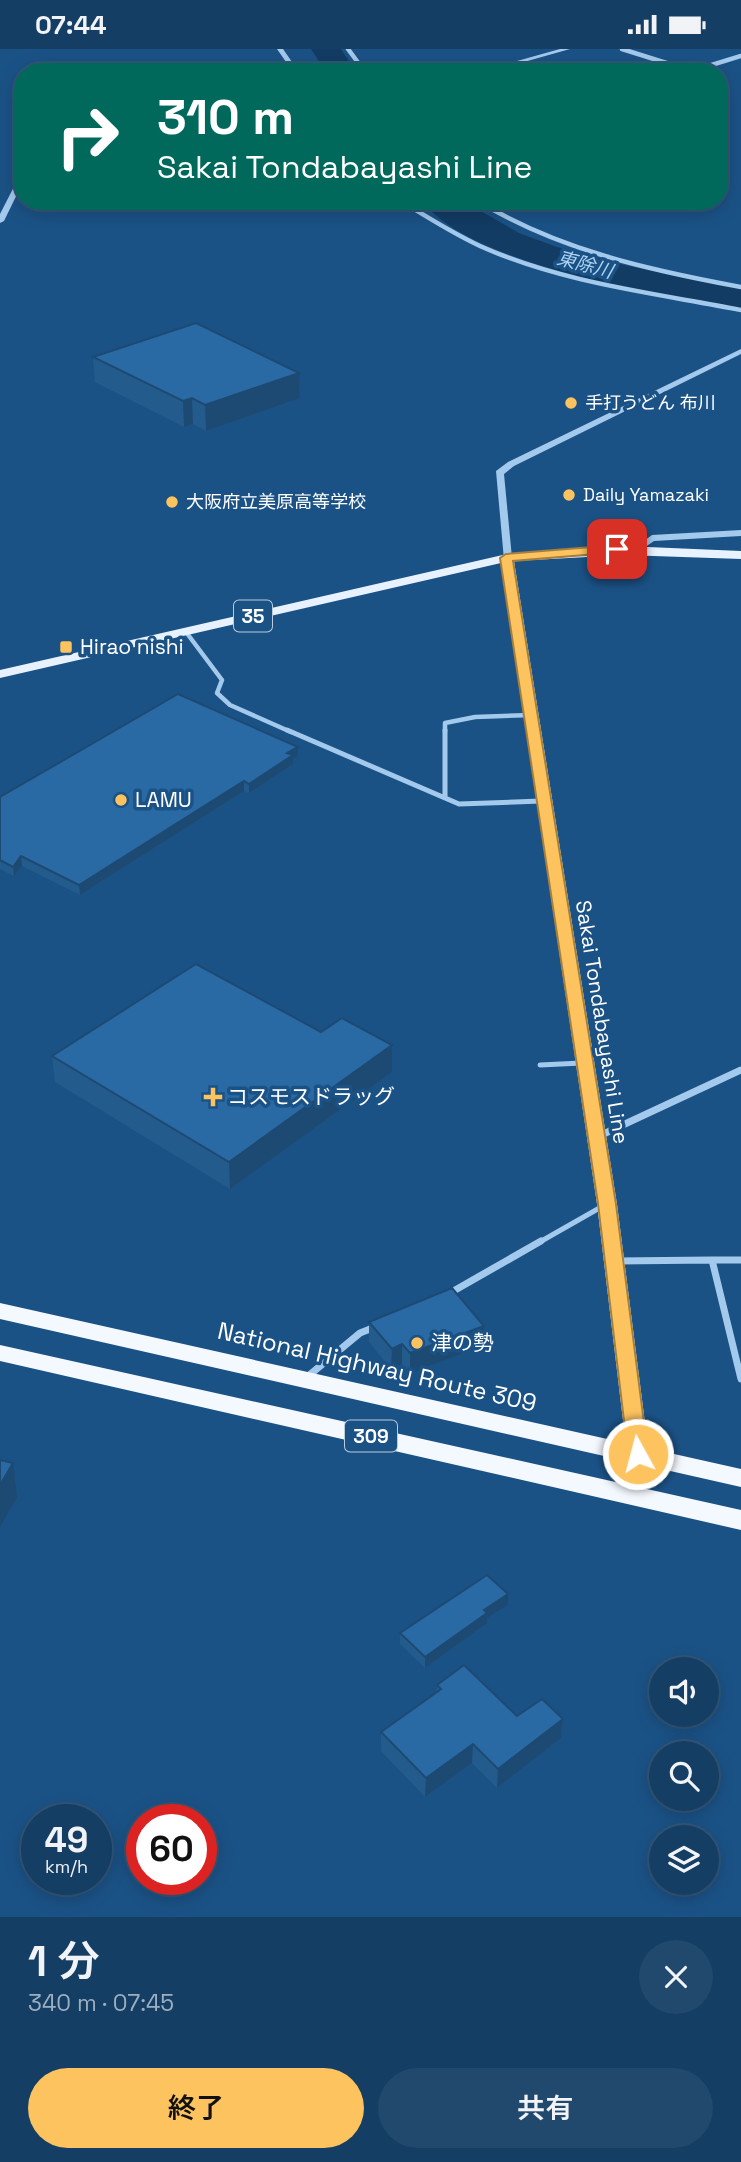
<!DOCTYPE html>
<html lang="ja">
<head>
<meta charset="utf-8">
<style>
	body { margin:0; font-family:"Space Grotesk","Noto Sans JP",sans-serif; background:#21496d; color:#f1f3f6; height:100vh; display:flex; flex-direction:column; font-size:26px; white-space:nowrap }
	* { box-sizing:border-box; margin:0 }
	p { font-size:23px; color:#9daebf }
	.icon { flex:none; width:38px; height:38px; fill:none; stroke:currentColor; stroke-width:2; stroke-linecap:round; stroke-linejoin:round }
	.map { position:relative; height:1868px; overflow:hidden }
	.drawer { display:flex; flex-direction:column; background:#143e64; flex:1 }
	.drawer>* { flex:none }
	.top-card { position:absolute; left:14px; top:14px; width:714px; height:147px; border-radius:28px; box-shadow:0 4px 18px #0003,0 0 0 2px #335778; background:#00695c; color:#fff; overflow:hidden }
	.fabs { position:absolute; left:649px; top:1608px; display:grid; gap:14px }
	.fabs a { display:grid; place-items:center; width:70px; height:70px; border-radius:50%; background:#143e64; box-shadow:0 4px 18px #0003,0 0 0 2px #335778; font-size:35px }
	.speed { position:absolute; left:21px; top:1755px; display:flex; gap:14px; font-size:35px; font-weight:700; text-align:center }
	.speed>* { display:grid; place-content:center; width:91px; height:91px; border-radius:50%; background:#143e64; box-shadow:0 4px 18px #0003,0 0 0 2px #335778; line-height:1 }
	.speed small { font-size:18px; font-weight:400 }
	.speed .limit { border:10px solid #d22; background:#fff; color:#111 }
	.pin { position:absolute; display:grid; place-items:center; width:60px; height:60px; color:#fff; margin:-30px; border-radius:14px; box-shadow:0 4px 10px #0006 }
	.me { position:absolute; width:77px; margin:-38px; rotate:353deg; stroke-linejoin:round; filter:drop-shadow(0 0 5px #0008) }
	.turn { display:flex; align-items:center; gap:24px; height:147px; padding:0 28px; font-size:32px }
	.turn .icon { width:91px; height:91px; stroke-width:2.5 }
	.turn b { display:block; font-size:49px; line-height:60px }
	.round { display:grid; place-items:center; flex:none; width:74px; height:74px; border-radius:37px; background:#21496d }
	.headline { display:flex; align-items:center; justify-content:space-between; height:119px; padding:0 28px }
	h1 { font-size:42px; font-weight:600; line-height:52px }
	.primary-button { display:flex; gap:14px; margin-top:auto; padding:14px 28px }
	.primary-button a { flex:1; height:80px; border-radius:42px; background:#fdc35f; color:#111; font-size:28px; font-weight:600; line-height:80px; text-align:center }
	.primary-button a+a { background:#21496d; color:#f1f3f6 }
	.status { display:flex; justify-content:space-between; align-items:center; height:49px; padding:0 35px; background:#143e64; direction:ltr }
	.status svg { height:19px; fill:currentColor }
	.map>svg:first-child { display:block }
</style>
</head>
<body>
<div class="status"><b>07:44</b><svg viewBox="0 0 49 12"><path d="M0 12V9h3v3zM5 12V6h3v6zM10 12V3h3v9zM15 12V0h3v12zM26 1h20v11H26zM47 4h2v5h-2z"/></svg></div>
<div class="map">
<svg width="741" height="1868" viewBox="0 0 741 1868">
	<rect width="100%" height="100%" fill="#1b5286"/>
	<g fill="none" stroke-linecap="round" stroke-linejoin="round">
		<path fill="#123c64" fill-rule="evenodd" d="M 311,0 L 341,0 L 356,23 L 326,23 Z
			M 423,152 L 463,152 L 519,184 L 557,198 L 624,216 L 741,239 L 741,261 C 666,247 466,215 423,152 Z"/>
		<path stroke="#a3c9ec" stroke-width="4.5" d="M 186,583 L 222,631 L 217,644 L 230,656 L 291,683
			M 445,683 L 445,674 L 475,668 L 531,666"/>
		<path stroke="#a3c9ec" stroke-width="5" d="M 287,681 L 459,755 L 541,752
			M 445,681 L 445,749
			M 540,1016 L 582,1014
			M 538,1194 L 603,1157"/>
		<path stroke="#a3c9ec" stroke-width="7" d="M 741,1211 L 712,1211 L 741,1330
			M 617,1212 L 712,1211
			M 450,1244 L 541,1192
			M 307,1328 L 360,1284 L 375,1278"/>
		<path stroke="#a3c9ec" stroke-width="4.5" d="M 348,0 L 365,23
			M 622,0 L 692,22 L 741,7
			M 401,152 C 427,168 452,184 480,197 C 562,234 654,244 741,261
			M 478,152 C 558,201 649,221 741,238"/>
		<path stroke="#a3c9ec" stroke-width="7" d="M 597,1088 L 741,1021"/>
		<path fill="#a3c9ec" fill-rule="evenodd" d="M 277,0 L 283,0 L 299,23 L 293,23 Z
			M 560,0 L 570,0 L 489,23 L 478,23 Z
			M 23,124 L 23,133 L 4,172 L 0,174 L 0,165 L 20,126 Z
			M 741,300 L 741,305 L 514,417 L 504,425 L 512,509 L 510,511 L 504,511 L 496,422 L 508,413 Z
			M 741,481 L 741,487 L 654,492 L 638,503 L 633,500 L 652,486 Z"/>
		<path fill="#e8f2ff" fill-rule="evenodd" d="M 624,497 L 741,502 L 741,510 L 624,506 L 514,512 L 617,1155 L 649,1405 L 638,1451 L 630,1454 L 622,1451 L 619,1445 L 627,1405 L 597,1155 L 501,514 L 0,629 L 0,621 L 507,505 Z"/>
		<path fill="#f4f8ff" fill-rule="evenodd" d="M 0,1254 L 741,1420 L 741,1438 L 0,1270 Z
			M 0,1296 L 741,1461 L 741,1481 L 0,1312 Z"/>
	</g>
	<path fill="#245b8d" d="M 93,308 L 299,324 L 300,349 L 206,382 L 193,375 L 184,378 L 95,333 Z
		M 298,698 L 298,707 L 293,710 L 293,715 L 249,744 L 244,742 L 80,846 L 22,817 L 14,827 L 0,820 L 0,748 Z
		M 52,1007 L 392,1023 L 230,1140 L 55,1033 Z
		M 369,1273 L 483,1297 L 410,1324 L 402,1315 L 391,1320 L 369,1293 Z
		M 508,1556 L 487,1569 L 487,1574 L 425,1619 L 400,1595 L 400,1584 Z
		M 437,1636 L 517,1667 L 563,1670 L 561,1689 L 497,1739 L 472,1714 L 425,1748 L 381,1702 L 381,1683 L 436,1643 Z"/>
	<path fill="#1d4a73" d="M 299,324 L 300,349 L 206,382 L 205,356 Z
		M 192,349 L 193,375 L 184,378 L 183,352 Z
		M 298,698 L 298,707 L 293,710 L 293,715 L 249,744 L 249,735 L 287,704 Z
		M 244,732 L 244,742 L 80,846 L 79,836 Z
		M 21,807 L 22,817 L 14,827 L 13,818 Z
		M 392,996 L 392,1023 L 230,1140 L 229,1113 Z
		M 484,1277 L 483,1297 L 410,1324 L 410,1304 Z
		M 402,1295 L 402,1315 L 391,1320 L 392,1300 Z
		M 13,1414 L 17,1448 L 0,1478 L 0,1436 Z
		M 508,1545 L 508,1556 L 487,1569 L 487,1574 L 425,1619 L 425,1608 L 484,1561 Z
		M 563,1670 L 561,1689 L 497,1739 L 498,1720 Z
		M 473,1695 L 472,1714 L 425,1748 L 426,1729 Z"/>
	<path fill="#2a6aa4" stroke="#1d4a73" stroke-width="2" d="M 196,274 L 299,324 L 205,356 L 192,349 L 183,352 L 93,308 Z
		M 178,645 L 298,698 L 287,704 L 293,706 L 249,735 L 244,732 L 79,836 L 21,807 L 13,818 L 0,811 L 0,748 Z
		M 196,915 L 321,983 L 342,969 L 392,996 L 229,1113 L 52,1007 Z
		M 452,1239 L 484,1277 L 410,1304 L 402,1295 L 392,1300 L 369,1273 Z
		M 0,1411 L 13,1414 L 0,1436 Z
		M 487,1526 L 508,1545 L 484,1561 L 487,1564 L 425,1608 L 400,1584 Z
		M 464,1616 L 517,1667 L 542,1650 L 563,1670 L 498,1720 L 473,1695 L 426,1729 L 381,1683 L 441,1640 L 437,1636 Z"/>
	<path fill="#fdc35f" stroke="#a47f3e" stroke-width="2" d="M 617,496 L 621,498 L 621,503 L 513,512 L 616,1155 L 648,1405 L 645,1411 L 638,1413 L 631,1411 L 628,1405 L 598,1155 L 500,509 L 506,505 Z"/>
	<g fill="#fdc35f" stroke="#1b5286" stroke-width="2.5">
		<circle cx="571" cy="354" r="7"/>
		<circle cx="569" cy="446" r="7"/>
		<circle cx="172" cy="453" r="7"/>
		<rect x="59" y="591" width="14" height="14" rx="3.5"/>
		<circle cx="121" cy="751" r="7"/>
		<path d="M209.5 1037.5h7v7h7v7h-7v7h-7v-7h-7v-7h7z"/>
		<circle cx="417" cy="1294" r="7"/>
	</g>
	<g text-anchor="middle" stroke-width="7" stroke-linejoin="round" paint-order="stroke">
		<g font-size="18" fill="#fff" stroke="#1b5286" text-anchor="start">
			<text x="585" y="360">手打うどん 布川</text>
			<text x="583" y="452">Daily Yamazaki</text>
			<text x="186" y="459">大阪府立美原高等学校</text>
		</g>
		<g font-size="19" font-style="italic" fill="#aed3f3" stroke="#1b5286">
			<text transform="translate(585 215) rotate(15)" y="7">東除川</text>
		</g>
		<g fill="#1b5286" stroke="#bbcbdb" stroke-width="2">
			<rect x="234" y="551.5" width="38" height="31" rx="5"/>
			<rect x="345" y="1371.5" width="52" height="31" rx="5"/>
		</g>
		<g font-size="19" font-weight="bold" fill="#fff">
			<text x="253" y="574">35</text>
			<text x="371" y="1394">309</text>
		</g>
		<g font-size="21" fill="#fff" stroke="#1b5286" text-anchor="start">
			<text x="80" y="605">Hirao nishi</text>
			<text x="135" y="758">LAMU</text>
			<text x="227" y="1055">コスモスドラッグ</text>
			<text x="431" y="1301">津の勢</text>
		</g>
		<g font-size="21" fill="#fff" stroke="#1b5286">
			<text transform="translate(602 973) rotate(81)" y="7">Sakai Tondabayashi Line</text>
		</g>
		<g font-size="24" fill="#fff" stroke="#1b5286">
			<text transform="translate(377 1318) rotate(13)" y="8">National Highway Route 309</text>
		</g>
	</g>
</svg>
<div class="fabs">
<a><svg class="icon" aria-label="sound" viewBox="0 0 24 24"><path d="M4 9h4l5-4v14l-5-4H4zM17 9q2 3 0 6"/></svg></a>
<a><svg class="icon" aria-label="search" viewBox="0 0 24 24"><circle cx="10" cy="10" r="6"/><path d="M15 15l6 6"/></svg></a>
<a><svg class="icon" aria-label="layers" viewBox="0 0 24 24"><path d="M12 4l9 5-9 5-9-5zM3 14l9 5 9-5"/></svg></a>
</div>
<div class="speed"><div>49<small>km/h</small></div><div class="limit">60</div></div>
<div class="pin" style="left:617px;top:500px;background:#d93025"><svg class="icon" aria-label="arrive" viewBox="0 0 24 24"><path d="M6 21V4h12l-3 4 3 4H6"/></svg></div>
<svg class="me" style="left:638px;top:1405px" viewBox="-20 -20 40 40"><circle r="17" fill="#fdc35f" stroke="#fff" stroke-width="3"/><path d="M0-11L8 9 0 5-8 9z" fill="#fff"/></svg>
<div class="top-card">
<div class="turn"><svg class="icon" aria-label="right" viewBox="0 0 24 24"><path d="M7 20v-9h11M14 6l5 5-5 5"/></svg><div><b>310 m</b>Sakai Tondabayashi Line</div></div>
</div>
</div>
<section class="drawer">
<div class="headline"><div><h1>1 分</h1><p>340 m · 07:45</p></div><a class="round"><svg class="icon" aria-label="close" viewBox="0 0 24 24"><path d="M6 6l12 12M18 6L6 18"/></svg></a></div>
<div class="primary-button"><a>終了</a><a>共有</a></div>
</section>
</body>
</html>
